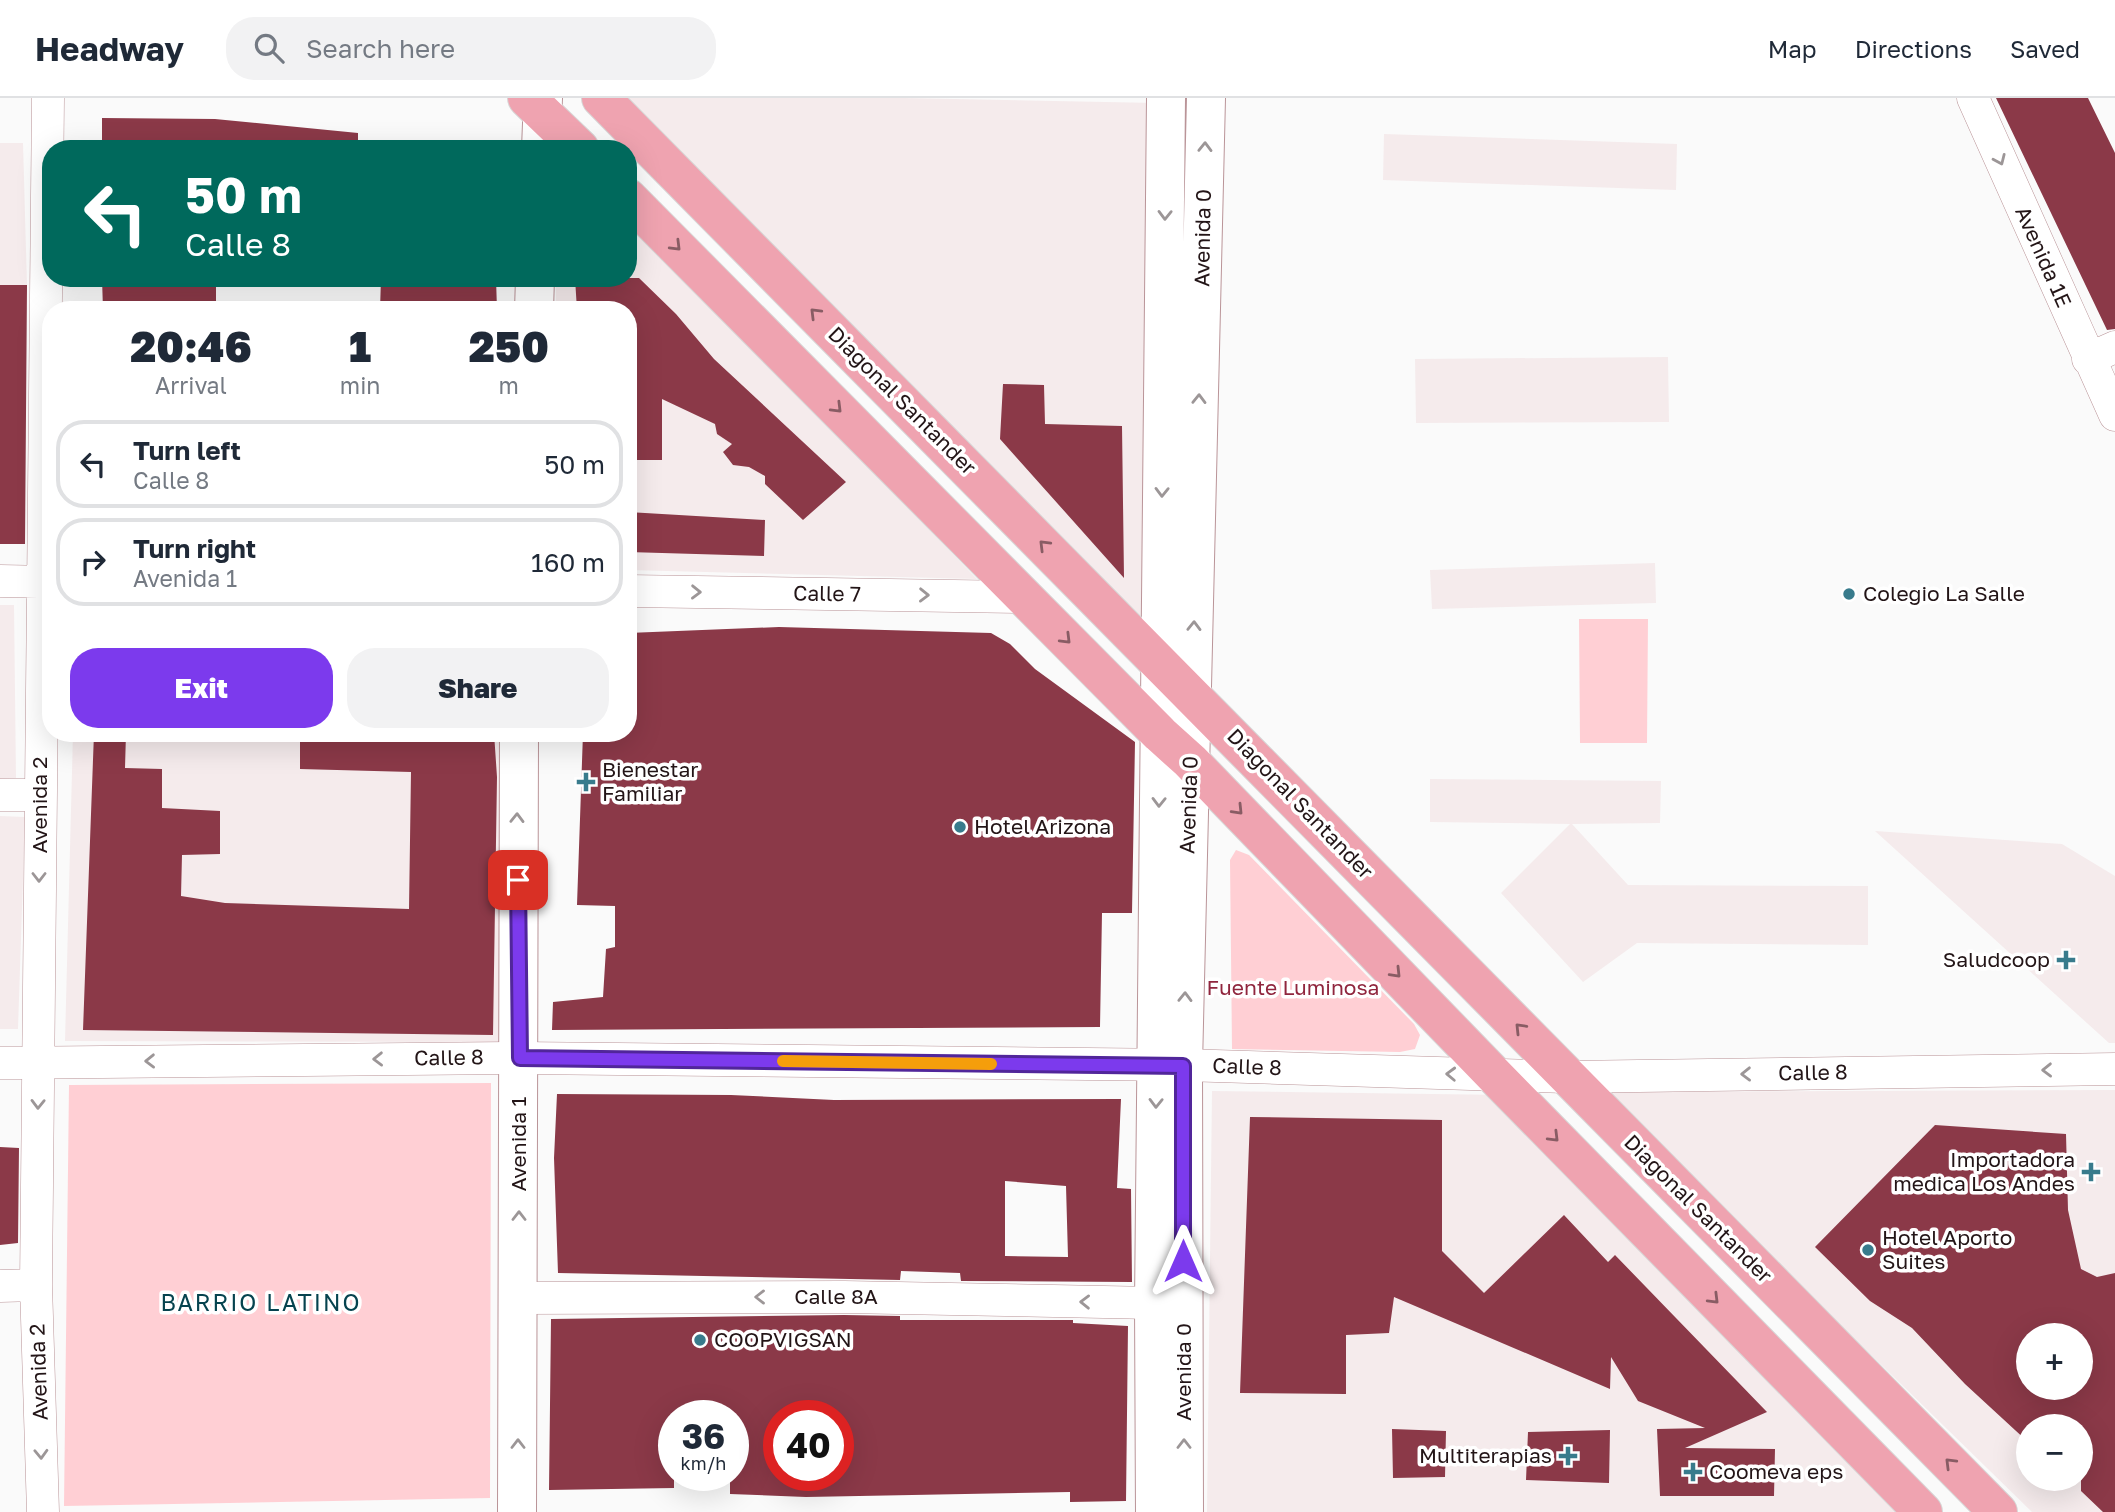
<!DOCTYPE html>
<html lang="en">
<head>
<meta charset="utf-8">
<style>
	body { margin:0; font-family:"Golos Text",sans-serif; background:#f2f2f3; color:#1f2937; height:100vh; display:flex; flex-direction:column; font-size:26px; white-space:nowrap }
	* { box-sizing:border-box; margin:0 }
	p { font-size:23px; color:#747a83 }
	.icon { flex:none; width:38px; height:38px; fill:none; stroke:currentColor; stroke-width:2; stroke-linecap:round; stroke-linejoin:round }
	.map { position:relative; flex:1; overflow:hidden }
	.drawer { position:absolute; left:42px; top:203px; width:595px; height:441px; display:flex; flex-direction:column; background:#fff; border-radius:28px; box-shadow:0 7px 28px #0002 }
	.drawer>* { flex:none }
	.guide { position:absolute; left:42px; top:42px; width:595px; height:147px; border-radius:28px; box-shadow:0 7px 28px #0002; background:#00695c; color:#fff; overflow:hidden }
	.fabs { position:absolute; left:2016px; top:1225px; display:grid; gap:14px }
	.fabs a { display:grid; place-items:center; width:77px; height:77px; border-radius:50%; background:#fff; box-shadow:0 7px 28px #0002; font-size:35px }
	.speed { position:absolute; left:658px; top:1302px; display:flex; gap:14px; font-size:35px; font-weight:700; text-align:center }
	.speed>* { display:grid; place-content:center; width:91px; height:91px; border-radius:50%; background:#fff; box-shadow:0 7px 28px #0002; line-height:1 }
	.speed small { font-size:18px; font-weight:400 }
	.speed .limit { border:10px solid #d22; background:#fff; color:#111 }
	.pin { position:absolute; display:grid; place-items:center; width:60px; height:60px; color:#fff; margin:-30px; border-radius:14px; box-shadow:0 4px 10px #0006 }
	.me { position:absolute; width:77px; margin:-38px; rotate:0deg; stroke-linejoin:round; filter:drop-shadow(0 0 5px #0008) }
	.turn { display:flex; align-items:center; gap:24px; height:147px; padding:0 28px; font-size:32px }
	.turn .icon { width:91px; height:91px; stroke-width:2.5 }
	.turn b { display:block; font-size:49px; line-height:60px }
	.eta { display:flex; justify-content:space-evenly; align-items:center; height:119px; text-align:center }
	.eta b { font-size:42px; font-weight:800; line-height:49px }
	.action { display:flex; gap:14px; margin-top:auto; padding:14px 28px }
	.action a { flex:1; height:80px; border-radius:28px; background:#7c3aed; color:#fff; font-size:28px; font-weight:800; line-height:80px; text-align:center }
	.action a+a { background:#f2f2f3; color:#1f2937 }
	ul { padding:0; list-style:none }
	li { display:flex; align-items:center; gap:21px; height:88px; margin:0 14px 10px; padding:0 14px; border:4px solid #e0e1e3; border-radius:28px }
	li div { flex:1 }
	li b { display:block; font-size:26px }
	li em { font-style:normal }
	header { display:flex; align-items:center; gap:42px; box-sizing:border-box; height:98px; padding:0 35px; background:#fff; border-bottom:2px solid #e0e1e3 }
	header strong { font-size:33px }
	nav { display:flex; gap:38px; margin-inline-start:auto; font-size:24px }
	.search { width:490px; height:63px; background:#f2f2f3; display:flex; align-items:center; gap:18px; box-sizing:border-box; padding:0 24px; border-radius:28px; color:#747a83; font-size:26px }
	.map>svg:first-child { display:block }
</style>
</head>
<body>
<header>
<strong>Headway</strong>
<div class="search"><svg class="icon" aria-label="search" viewBox="0 0 24 24"><circle cx="10" cy="10" r="6"/><path d="M15 15l6 6"/></svg>Search here</div>
<nav><a>Map</a><a>Directions</a><a>Saved</a></nav>
</header>
<div class="map">
<svg width="2115" height="1414" viewBox="0 0 2115 1414">
	<rect width="100%" height="100%" fill="#fafafa"/>
	<path fill="#f5ebec" fill-rule="evenodd" d="M 617,0 L 903,0 L 1157,5 L 1158,552 Z
		M 1384,36 L 1677,46 L 1676,92 L 1383,82 Z
		M 0,45 L 23,45 L 27,187 L 0,187 Z
		M 628,119 L 977,481 L 628,472 L 628,212 L 556,212 L 556,180 L 628,180 Z
		M 1668,259 L 1669,324 L 1416,325 L 1415,261 Z
		M 1655,465 L 1656,505 L 1432,511 L 1430,472 Z
		M 0,507 L 14,507 L 16,680 L 0,681 Z
		M 73,635 L 505,635 L 503,944 L 65,943 Z
		M 1430,681 L 1661,683 L 1660,725 L 1572,726 L 1628,787 L 1868,788 L 1868,847 L 1637,845 L 1583,884 L 1501,795 L 1570,726 L 1430,724 Z
		M 0,718 L 25,719 L 18,931 L 0,931 Z
		M 1875,733 L 2062,746 L 2115,778 L 2115,945 L 2109,945 Z
		M 2115,992 L 2115,1414 L 2032,1414 L 1602,994 ZM 2028,1237 L 2081,1237 L 2081,1290 L 2028,1290 ZM 2028,1328 L 2081,1328 L 2081,1381 L 2028,1381 Z
		M 1212,993 L 1505,997 L 1906,1414 L 1207,1414 Z"/>
	<path fill="#ffcfd4" d="M 1579,521 L 1648,521 L 1647,645 L 1580,645 Z
		M 1236,752 L 1249,757 L 1414,926 L 1420,937 L 1415,951 L 1400,954 L 1232,951 L 1230,762 Z
		M 491,985 L 490,1400 L 64,1408 L 69,987 Z"/>
	<path fill="#8b3948" fill-rule="evenodd" d="M 1996,0 L 2088,0 L 2115,55 L 2115,231 L 2107,232 Z
		M 102,20 L 215,21 L 358,35 L 358,51 L 102,51 Z
		M 102,180 L 216,180 L 216,212 L 103,212 Z
		M 381,180 L 496,180 L 497,212 L 380,212 Z
		M 575,180 L 639,180 L 676,216 L 714,261 L 846,384 L 803,422 L 765,386 L 765,378 L 749,369 L 733,367 L 723,354 L 732,346 L 717,336 L 715,326 L 662,301 L 662,362 L 628,362 L 628,212 L 577,212 Z
		M 0,187 L 27,187 L 25,446 L 0,446 Z
		M 1003,286 L 1044,287 L 1045,326 L 1122,328 L 1124,480 L 1000,341 Z
		M 628,414 L 765,422 L 764,458 L 628,454 Z
		M 779,529 L 991,535 L 1010,546 L 1035,571 L 1135,644 L 1132,815 L 1102,815 L 1100,929 L 552,932 L 553,904 L 603,899 L 606,851 L 615,849 L 615,808 L 577,807 L 583,635 L 628,635 L 628,535 Z
		M 94,635 L 126,635 L 125,670 L 162,671 L 162,710 L 220,713 L 220,756 L 182,757 L 181,798 L 225,805 L 409,811 L 411,674 L 300,671 L 300,635 L 494,635 L 497,679 L 493,937 L 83,932 Z
		M 557,996 L 731,997 L 834,1002 L 1121,1001 L 1117,1090 L 1131,1091 L 1132,1184 L 961,1183 L 960,1175 L 901,1173 L 900,1182 L 558,1175 L 554,1060 ZM 1005,1083 L 1066,1088 L 1068,1159 L 1005,1158 Z
		M 1250,1019 L 1442,1022 L 1442,1153 L 1484,1195 L 1564,1117 L 1608,1164 L 1615,1157 L 1767,1314 L 1685,1350 L 1775,1351 L 1774,1398 L 1660,1398 L 1657,1331 L 1705,1330 L 1638,1303 L 1611,1259 L 1610,1291 L 1394,1199 L 1389,1235 L 1346,1237 L 1346,1296 L 1240,1295 Z
		M 1935,1027 L 2066,1036 L 2068,1112 L 2081,1171 L 2097,1179 L 2115,1175 L 2115,1414 L 2103,1414 L 2081,1393 L 2081,1328 L 2028,1328 L 2028,1344 L 1965,1286 L 1912,1230 L 1870,1203 L 1815,1149 ZM 2028,1237 L 2081,1237 L 2081,1290 L 2028,1290 Z
		M 0,1049 L 19,1050 L 18,1145 L 0,1147 Z
		M 844,1217 L 900,1218 L 900,1222 L 1073,1222 L 1073,1225 L 1128,1228 L 1126,1403 L 1070,1404 L 1070,1394 L 806,1399 L 730,1396 L 730,1377 L 733,1377 L 733,1318 L 674,1318 L 674,1390 L 549,1392 L 551,1221 ZM 779,1318 L 838,1318 L 838,1377 L 779,1377 Z
		M 1392,1331 L 1446,1333 L 1445,1379 L 1393,1380 Z
		M 1610,1332 L 1609,1385 L 1526,1382 L 1528,1334 Z"/>
	<g fill="none" stroke-linecap="round" stroke-linejoin="round">
		<g stroke="#ba9498" stroke-width="33">
			<path id="minor" d="M 1973,0 L 2115,317
				M 2088,261 L 2115,249
				M 0,483 L 51,484
				M 628,493 L 1025,499
				M 0,697 L 40,697
				M 0,965 L 520,960 L 1183,967 L 1568,979 L 2115,971
				M 0,1188 L 36,1187
				M 519,1200 L 844,1199 L 1154,1205
				M 43,1414 L 36,1187 L 48,0"/>
		</g>
		<g stroke="#ba9498" stroke-width="40">
			<path id="tertiary" d="M 541,51 L 543,0
				M 534,212 L 535,180
				M 517,1414 L 519,635
				M 1155,1414 L 1154,1205 L 1166,0
				M 1184,1414 L 1183,967 L 1206,0"/>
		</g>
		<g stroke="#d7d5d5" stroke-width="40">
			<path id="primary" d="M 527,0 L 580,51
				M 601,0 L 1998,1414
				M 628,100 L 1160,636 L 1190,663 L 1494,977 L 1923,1414"/>
		</g>
		<use href="#minor" stroke="#fff" stroke-width="32"/>
		<use href="#tertiary" stroke="#fff" stroke-width="38"/>
		<use href="#primary" stroke="#efa3b0" stroke-width="38"/>
	</g>
	<defs><path id="oneway-chevron" d="M-2-3.5L2.5 0L-2 3.5" fill="none" stroke-width="1.6" stroke-linecap="round" stroke-linejoin="round" transform="scale(1.75)"/></defs>
	<g stroke="#9c9697">
		<use href="#oneway-chevron" transform="translate(1205 49) rotate(-89)"/>
		<use href="#oneway-chevron" transform="translate(2000 62) rotate(66)"/>
		<use href="#oneway-chevron" transform="translate(1165 117) rotate(91)"/>
		<use href="#oneway-chevron" transform="translate(1199 301) rotate(-89)"/>
		<use href="#oneway-chevron" transform="translate(1162 394) rotate(91)"/>
		<use href="#oneway-chevron" transform="translate(696 494) rotate(1)"/>
		<use href="#oneway-chevron" transform="translate(924 497) rotate(1)"/>
		<use href="#oneway-chevron" transform="translate(1194 528) rotate(-89)"/>
		<use href="#oneway-chevron" transform="translate(1159 704) rotate(91)"/>
		<use href="#oneway-chevron" transform="translate(517 720) rotate(-89)"/>
		<use href="#oneway-chevron" transform="translate(39 779) rotate(90)"/>
		<use href="#oneway-chevron" transform="translate(1185 899) rotate(-89)"/>
		<use href="#oneway-chevron" transform="translate(378 961) rotate(179)"/>
		<use href="#oneway-chevron" transform="translate(150 963) rotate(179)"/>
		<use href="#oneway-chevron" transform="translate(2047 972) rotate(179)"/>
		<use href="#oneway-chevron" transform="translate(1451 976) rotate(-178)"/>
		<use href="#oneway-chevron" transform="translate(1746 976) rotate(179)"/>
		<use href="#oneway-chevron" transform="translate(1156 1005) rotate(91)"/>
		<use href="#oneway-chevron" transform="translate(38 1006) rotate(91)"/>
		<use href="#oneway-chevron" transform="translate(519 1118) rotate(-90)"/>
		<use href="#oneway-chevron" transform="translate(760 1199) rotate(180)"/>
		<use href="#oneway-chevron" transform="translate(1085 1204) rotate(-179)"/>
		<use href="#oneway-chevron" transform="translate(518 1346) rotate(-90)"/>
		<use href="#oneway-chevron" transform="translate(1184 1346) rotate(-90)"/>
		<use href="#oneway-chevron" transform="translate(41 1356) rotate(88)"/>
	</g>
	<g stroke="#895c64">
		<use href="#oneway-chevron" transform="translate(676 148) rotate(45)"/>
		<use href="#oneway-chevron" transform="translate(815 215) rotate(-135)"/>
		<use href="#oneway-chevron" transform="translate(837 310) rotate(45)"/>
		<use href="#oneway-chevron" transform="translate(1044 447) rotate(-135)"/>
		<use href="#oneway-chevron" transform="translate(1066 541) rotate(45)"/>
		<use href="#oneway-chevron" transform="translate(1238 712) rotate(46)"/>
		<use href="#oneway-chevron" transform="translate(1396 875) rotate(46)"/>
		<use href="#oneway-chevron" transform="translate(1520 930) rotate(-134)"/>
		<use href="#oneway-chevron" transform="translate(1554 1039) rotate(45)"/>
		<use href="#oneway-chevron" transform="translate(1714 1201) rotate(45)"/>
		<use href="#oneway-chevron" transform="translate(1950 1365) rotate(-135)"/>
	</g>
	<g fill="none" stroke-linecap="round" stroke-linejoin="round">
		<g stroke="#51269a" stroke-width="18">
			<path id="route" d="M 518,782 L 520,960 L 1183,968 L 1183,1163"/>
		</g>
		<use href="#route" stroke="#7c3aed" stroke-width="12"/>
		<path stroke="#f59e0b" stroke-width="12" d="M 783,963 L 991,966"/>
	</g>
	<g fill="#387b8c" stroke="#fff" stroke-width="2.5">
		<circle cx="1849" cy="496" r="7"/>
		<path d="M582.5 673.5h7v7h7v7h-7v7h-7v-7h-7v-7h7z"/>
		<circle cx="960" cy="729" r="7"/>
		<path d="M2062.5 851.5h7v7h7v7h-7v7h-7v-7h-7v-7h7z"/>
		<path d="M2087.5 1063.5h7v7h7v7h-7v7h-7v-7h-7v-7h7z"/>
		<circle cx="1868" cy="1152" r="7"/>
		<circle cx="700" cy="1242" r="7"/>
		<path d="M1564.5 1347.5h7v7h7v7h-7v7h-7v-7h-7v-7h7z"/>
		<path d="M1689.5 1363.5h7v7h7v7h-7v7h-7v-7h-7v-7h7z"/>
	</g>
	<g text-anchor="middle" stroke-width="7" stroke-linejoin="round" paint-order="stroke">
		<g font-size="21" fill="#231517" stroke="#fff">
			<text transform="translate(1203 140) rotate(-89)" y="7">Avenida 0</text>
			<text transform="translate(2043 159) rotate(66)" y="7">Avenida 1E</text>
			<text transform="translate(902 303) rotate(45)" y="7">Diagonal Santander</text>
			<text transform="translate(827 496) rotate(1)" y="7">Calle 7</text>
			<text transform="translate(1300 706) rotate(46)" y="7">Diagonal Santander</text>
			<text transform="translate(40 707) rotate(-90)" y="7">Avenida 2</text>
			<text transform="translate(1189 707) rotate(-88)" y="7">Avenida 0</text>
			<text transform="translate(449 960) rotate(-1)" y="7">Calle 8</text>
			<text transform="translate(1247 969) rotate(2)" y="7">Calle 8</text>
			<text transform="translate(1813 975) rotate(-1)" y="7">Calle 8</text>
			<text transform="translate(519 1046) rotate(-90)" y="7">Avenida 1</text>
			<text transform="translate(1698 1111) rotate(45)" y="7">Diagonal Santander</text>
			<text x="836" y="1206">Calle 8A</text>
			<text transform="translate(39 1274) rotate(-92)" y="7">Avenida 2</text>
			<text transform="translate(1184 1274) rotate(-90)" y="7">Avenida 0</text>
		</g>
		<g font-size="21" fill="#231517" stroke="#fff" text-anchor="start">
			<text x="1863" y="503">Colegio La Salle</text>
			<text x="602" y="679">Bienestar<tspan x="602" dy="24">Familiar</tspan></text>
			<text x="974" y="736">Hotel Arizona</text>
			<text x="2050" y="869" text-anchor="end">Saludcoop</text>
			<text x="2075" y="1069" text-anchor="end">Importadora<tspan x="2075" dy="24">medica Los Andes</tspan></text>
			<text x="1882" y="1147">Hotel Aporto<tspan x="1882" dy="24">Suites</tspan></text>
			<text x="714" y="1249">COOPVIGSAN</text>
			<text x="1552" y="1365" text-anchor="end">Multiterapias</text>
			<text x="1709" y="1381">Coomeva eps</text>
		</g>
		<g font-size="21" fill="#90263e" stroke="#fff">
			<text x="1293" y="897">Fuente Luminosa</text>
		</g>
		<g font-size="23" letter-spacing="2" fill="#06434f" stroke="#fff">
			<text x="261" y="1213">BARRIO LATINO</text>
		</g>
	</g>
</svg>
<div class="fabs">
<a>+</a>
<a>−</a>
</div>
<div class="speed"><div>36<small>km/h</small></div><div class="limit">40</div></div>
<div class="pin" style="left:518px;top:782px;background:#d93025"><svg class="icon" aria-label="arrive" viewBox="0 0 24 24"><path d="M6 21V4h12l-3 4 3 4H6"/></svg></div>
<svg class="me" style="left:1183px;top:1163px" viewBox="-20 -20 40 40"><path d="M0-17L14 15 0 8-14 15z" fill="#7c3aed" stroke="#fff" stroke-width="4"/></svg>
<div class="guide">
<div class="turn"><svg class="icon" aria-label="left" viewBox="0 0 24 24"><path d="M17 20v-9H6M10 6l-5 5 5 5"/></svg><div><b>50 m</b>Calle 8</div></div>
</div>
<section class="drawer">
<div class="eta">
<div><b>20:46</b><p>Arrival</p></div>
<div><b>1</b><p>min</p></div>
<div><b>250</b><p>m</p></div>
</div>
<ul>
<li><svg class="icon" aria-label="left" viewBox="0 0 24 24"><path d="M17 20v-9H6M10 6l-5 5 5 5"/></svg><div><b>Turn left</b><p>Calle 8</p></div><em>50 m</em></li>
<li><svg class="icon" aria-label="right" viewBox="0 0 24 24"><path d="M7 20v-9h11M14 6l5 5-5 5"/></svg><div><b>Turn right</b><p>Avenida 1</p></div><em>160 m</em></li>
</ul>
<div class="action"><a>Exit</a><a>Share</a></div>
</section>
</div>
</body>
</html>
